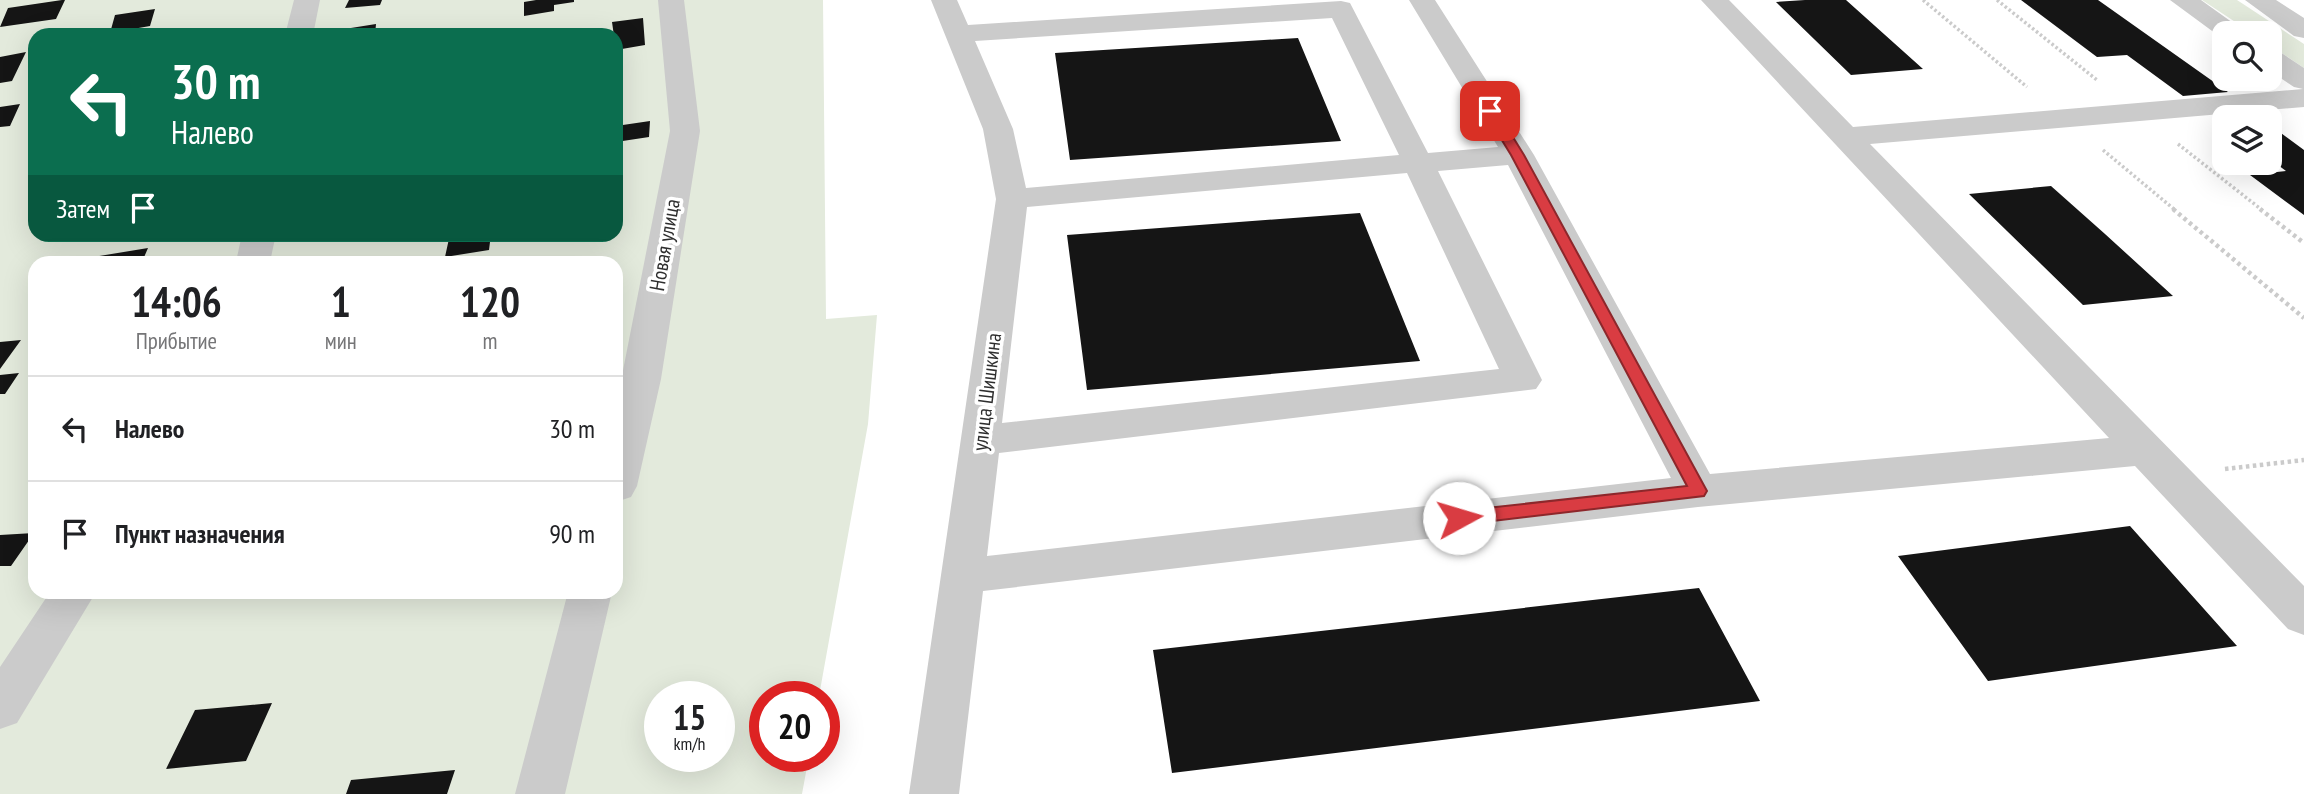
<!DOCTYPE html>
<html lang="ru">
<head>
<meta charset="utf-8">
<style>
	body { margin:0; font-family:"PT Sans Narrow",sans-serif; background:#f2f2f2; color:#202124; height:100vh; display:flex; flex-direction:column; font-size:26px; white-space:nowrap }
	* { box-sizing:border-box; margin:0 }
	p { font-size:23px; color:#757577 }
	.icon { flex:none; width:38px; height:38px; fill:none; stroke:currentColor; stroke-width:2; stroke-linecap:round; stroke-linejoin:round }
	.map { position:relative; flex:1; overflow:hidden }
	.drawer { position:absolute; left:28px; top:256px; width:595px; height:343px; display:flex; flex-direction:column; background:#fff; border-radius:21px; box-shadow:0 7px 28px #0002 }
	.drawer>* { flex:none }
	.guide { position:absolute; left:28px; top:28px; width:595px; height:214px; border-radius:21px; box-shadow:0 7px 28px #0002; background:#0b6e4f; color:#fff; overflow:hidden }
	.buttons { position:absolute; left:2212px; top:21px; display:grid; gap:14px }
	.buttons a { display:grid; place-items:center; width:70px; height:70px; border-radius:14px; background:#fff; box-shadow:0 7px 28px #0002; font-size:35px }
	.speed { position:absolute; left:644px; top:681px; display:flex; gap:14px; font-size:35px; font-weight:700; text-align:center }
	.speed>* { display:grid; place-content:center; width:91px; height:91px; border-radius:50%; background:#fff; box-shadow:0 7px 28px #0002; line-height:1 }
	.speed small { font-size:18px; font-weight:400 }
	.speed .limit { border:10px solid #d22; background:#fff; color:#111 }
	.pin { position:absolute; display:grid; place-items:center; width:60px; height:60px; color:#fff; margin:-30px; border-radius:14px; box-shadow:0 4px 10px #0006 }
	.me { position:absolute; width:77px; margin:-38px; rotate:84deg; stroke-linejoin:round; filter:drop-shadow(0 0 5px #0008) }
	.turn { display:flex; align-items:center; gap:24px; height:147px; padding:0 28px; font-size:32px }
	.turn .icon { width:91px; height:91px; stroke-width:2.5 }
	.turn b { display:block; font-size:49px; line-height:60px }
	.then { display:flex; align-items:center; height:66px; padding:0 28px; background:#0003; gap:14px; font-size:26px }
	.eta { display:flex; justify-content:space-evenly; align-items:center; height:119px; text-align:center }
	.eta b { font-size:42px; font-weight:600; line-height:49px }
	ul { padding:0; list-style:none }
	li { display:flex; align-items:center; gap:21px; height:105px; padding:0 28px; border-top:2px solid #e0e0e0 }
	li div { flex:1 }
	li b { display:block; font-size:26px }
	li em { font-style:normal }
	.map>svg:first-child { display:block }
</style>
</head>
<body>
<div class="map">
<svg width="2304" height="794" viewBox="0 0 2304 794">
	<rect width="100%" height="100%" fill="#fff"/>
	<path fill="#e3eadc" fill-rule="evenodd" d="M 0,0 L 823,0 L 826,319 L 877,315 L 868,424 L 819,696 L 765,696 L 765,756 L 809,756 L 802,794 L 0,794 ZM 35,35 L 616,35 L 616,234 L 35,234 ZM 35,262 L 616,262 L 616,592 L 35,592 ZM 660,696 L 719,696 L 719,756 L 660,756 Z
		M 2202,0 L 2237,0 L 2304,44 L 2304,68 L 2270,45 L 2270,33 L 2252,33 Z"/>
	<path fill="#151515" d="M 62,0 L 65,0 L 56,19 L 0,27 L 8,8 Z
		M 349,0 L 382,0 L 380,5 L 345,8 Z
		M 536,0 L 574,0 L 574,2 L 554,5 L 554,11 L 524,16 L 524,2 Z
		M 1805,0 L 1846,0 L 1923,69 L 1851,75 L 1776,2 Z
		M 2021,0 L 2098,0 L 2228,92 L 2183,96 L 2127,55 L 2097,57 Z
		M 155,9 L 150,26 L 110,33 L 115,15 Z
		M 643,18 L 645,45 L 616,50 L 612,22 Z
		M 376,24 L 375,35 L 332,35 L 332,31 Z
		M 1298,38 L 1341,141 L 1070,160 L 1055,53 Z
		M 26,52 L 12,81 L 0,83 L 0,57 Z
		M 20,104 L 10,126 L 0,127 L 0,107 Z
		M 650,121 L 649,137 L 616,142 L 616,126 Z
		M 2270,125 L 2304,150 L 2304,215 L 2250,175 L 2286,171 L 2270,159 Z
		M 2051,186 L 2105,234 L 2173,296 L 2083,305 L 1969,194 Z
		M 1360,213 L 1420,361 L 1087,390 L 1067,235 Z
		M 450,234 L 491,234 L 489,250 L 445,257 Z
		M 148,248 L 142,262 L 74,262 L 75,260 Z
		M 21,340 L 0,369 L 0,342 Z
		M 19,373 L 5,394 L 0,394 L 0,375 Z
		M 2130,526 L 2237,646 L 1988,681 L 1898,556 Z
		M 34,533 L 11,566 L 0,566 L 0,535 Z
		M 1699,588 L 1760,701 L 1172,773 L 1153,650 Z
		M 272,703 L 246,761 L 166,769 L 195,710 Z
		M 455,770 L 447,794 L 346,794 L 351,780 Z"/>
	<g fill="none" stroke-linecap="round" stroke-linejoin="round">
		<path stroke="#cbcbcb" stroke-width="3.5" stroke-dasharray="2.5 2.5" stroke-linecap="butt" d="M 1923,0 L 2027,87
			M 1997,0 L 2097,80
			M 2178,144 L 2262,210
			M 2103,150 L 2175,210"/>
		<path stroke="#cbcbcb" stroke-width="4.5" stroke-dasharray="3.5 3.5" stroke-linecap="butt" d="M 2173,209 L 2304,318
			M 2260,209 L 2304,243
			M 2225,469 L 2304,460"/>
		<path fill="#cbcbcb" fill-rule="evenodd" d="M 294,0 L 320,0 L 313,35 L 285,35 Z
			M 658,0 L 684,0 L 700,131 L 661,379 L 637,486 L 631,497 L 616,502 L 616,406 L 670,131 Z
			M 931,0 L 957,0 L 968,25 L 1341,1 L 1350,3 L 1428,153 L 1498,147 L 1409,0 L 1435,0 L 1534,155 L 1710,474 L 2109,438 L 1701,0 L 1729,0 L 1853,127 L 2303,89 L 2294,87 L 2270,71 L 2270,50 L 2280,52 L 2304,68 L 2304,107 L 1870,144 L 2304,586 L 2304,635 L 2288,629 L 2135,466 L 1698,507 L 983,591 L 959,794 L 909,794 L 996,199 L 983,129 ZM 1332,18 L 1399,155 L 1026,188 L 1013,129 L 975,41 ZM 1508,165 L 1671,478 L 987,556 L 999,453 L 1536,389 L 1542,380 L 1438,171 ZM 1407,173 L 1499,369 L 1002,423 L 1027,207 Z
			M 2170,0 L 2201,0 L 2247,33 L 2224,33 L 2223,39 Z
			M 2245,0 L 2276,0 L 2304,18 L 2304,38 L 2294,36 Z
			M 242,234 L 276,234 L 270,262 L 236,262 Z
			M 50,592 L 96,592 L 17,723 L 0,729 L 0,667 Z
			M 568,592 L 612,592 L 565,794 L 515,794 Z"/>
	</g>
	<path fill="#d93c42" stroke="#8d272b" stroke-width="2" d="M 1486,108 L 1495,108 L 1524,155 L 1707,491 L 1704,496 L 1459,525 L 1453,523 L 1450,518 L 1459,511 L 1687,486 L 1511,155 L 1484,111 Z"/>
	<g text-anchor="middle" stroke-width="7" stroke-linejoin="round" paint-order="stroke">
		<g font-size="21" fill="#2e2e2e" stroke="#fff">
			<text transform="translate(665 245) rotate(-80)" y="7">Новая улица</text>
			<text transform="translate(987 392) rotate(-83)" y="7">улица Шишкина</text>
		</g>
	</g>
</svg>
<div class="buttons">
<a><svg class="icon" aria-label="search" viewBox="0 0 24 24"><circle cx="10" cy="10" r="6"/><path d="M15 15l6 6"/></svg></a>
<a><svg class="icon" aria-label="layers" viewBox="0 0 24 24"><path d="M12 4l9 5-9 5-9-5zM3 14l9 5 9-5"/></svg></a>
</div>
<div class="speed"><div>15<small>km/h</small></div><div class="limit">20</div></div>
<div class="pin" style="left:1490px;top:111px;background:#d93025"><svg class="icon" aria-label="arrive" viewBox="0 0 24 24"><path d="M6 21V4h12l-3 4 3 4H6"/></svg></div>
<svg class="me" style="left:1459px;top:518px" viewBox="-20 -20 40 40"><circle r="19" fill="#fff"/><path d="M0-13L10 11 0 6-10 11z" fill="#d93c42"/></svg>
<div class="guide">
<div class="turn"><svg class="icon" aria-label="left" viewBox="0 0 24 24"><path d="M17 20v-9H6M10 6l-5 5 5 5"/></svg><div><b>30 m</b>Налево</div></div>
<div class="then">Затем<svg class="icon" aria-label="arrive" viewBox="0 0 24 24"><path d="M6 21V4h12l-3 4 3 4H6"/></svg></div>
</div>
<section class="drawer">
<div class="eta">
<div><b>14:06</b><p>Прибытие</p></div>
<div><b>1</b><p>мин</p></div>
<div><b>120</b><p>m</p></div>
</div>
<ul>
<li><svg class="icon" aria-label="left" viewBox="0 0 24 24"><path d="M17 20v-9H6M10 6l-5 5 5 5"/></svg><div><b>Налево</b></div><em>30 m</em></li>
<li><svg class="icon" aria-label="arrive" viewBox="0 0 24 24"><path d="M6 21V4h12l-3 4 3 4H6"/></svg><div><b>Пункт назначения</b></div><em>90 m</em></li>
</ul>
</section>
</div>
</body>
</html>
